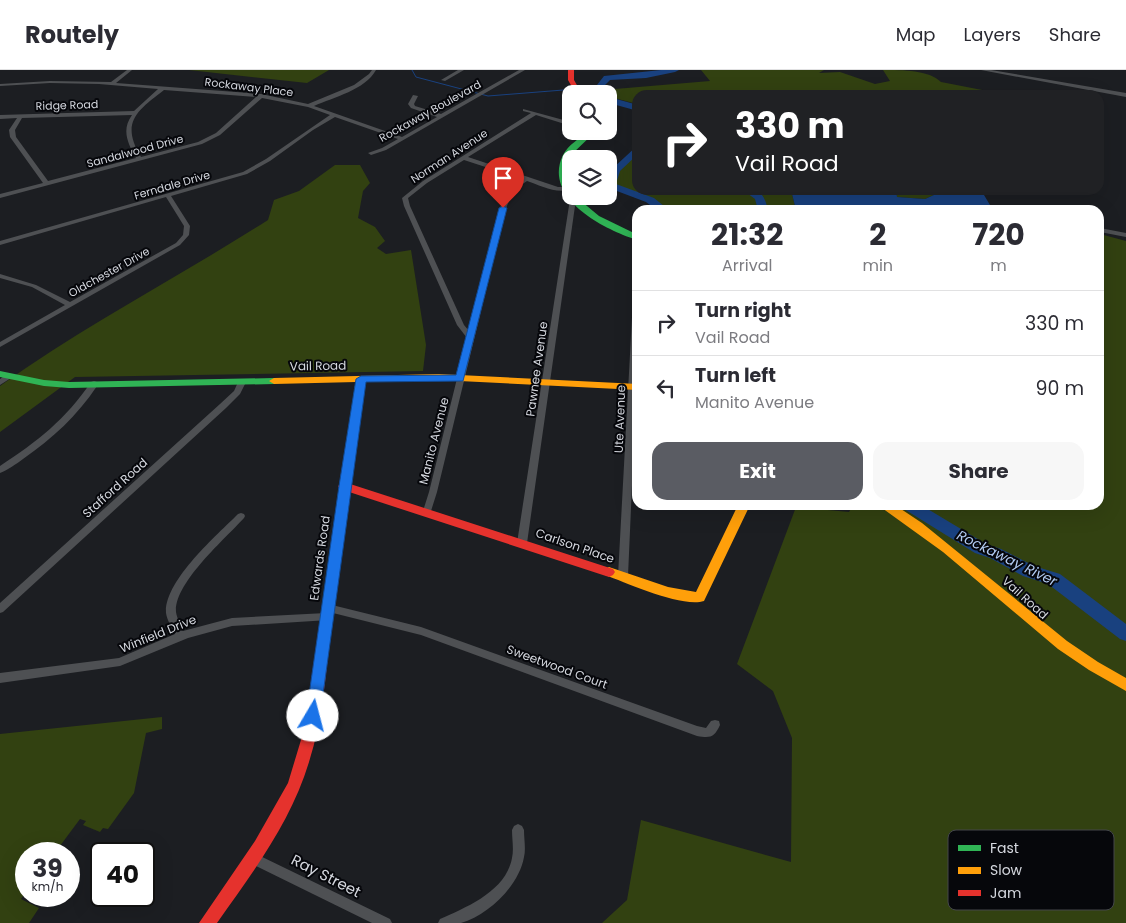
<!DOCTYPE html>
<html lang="en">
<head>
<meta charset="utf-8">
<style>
	body { margin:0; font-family:Poppins,sans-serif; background:#f7f7f7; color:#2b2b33; height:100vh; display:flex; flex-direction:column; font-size:19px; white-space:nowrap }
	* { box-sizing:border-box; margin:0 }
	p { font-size:16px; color:#7c7c81 }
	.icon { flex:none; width:28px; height:28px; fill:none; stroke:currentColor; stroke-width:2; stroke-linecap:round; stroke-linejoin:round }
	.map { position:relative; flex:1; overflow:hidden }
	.details { position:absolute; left:632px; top:135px; width:472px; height:305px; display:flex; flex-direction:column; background:#fff; border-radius:15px; box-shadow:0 5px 20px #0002 }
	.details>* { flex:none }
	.top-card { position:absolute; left:632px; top:20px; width:472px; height:105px; border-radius:15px; box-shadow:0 5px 20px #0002; background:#202124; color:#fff; overflow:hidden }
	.buttons { position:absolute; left:562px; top:15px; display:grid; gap:10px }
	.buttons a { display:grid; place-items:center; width:55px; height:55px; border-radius:10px; background:#fff; box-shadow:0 5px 20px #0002; font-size:25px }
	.speed { position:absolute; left:15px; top:772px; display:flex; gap:10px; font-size:25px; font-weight:700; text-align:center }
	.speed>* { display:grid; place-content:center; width:65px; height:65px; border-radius:50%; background:#fff; box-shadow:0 5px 20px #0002; line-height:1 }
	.speed small { font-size:12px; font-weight:400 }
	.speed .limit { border:2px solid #111; border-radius:8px; background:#fff; color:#111 }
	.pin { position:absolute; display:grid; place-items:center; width:42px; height:42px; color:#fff; margin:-51px -21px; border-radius:50% 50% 50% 0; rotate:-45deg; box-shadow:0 0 5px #0007 }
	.pin .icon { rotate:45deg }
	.me { position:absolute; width:55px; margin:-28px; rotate:8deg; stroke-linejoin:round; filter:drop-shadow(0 0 4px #0008) }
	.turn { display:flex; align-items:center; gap:18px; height:105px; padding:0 20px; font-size:22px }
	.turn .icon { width:65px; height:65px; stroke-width:2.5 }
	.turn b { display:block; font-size:35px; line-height:42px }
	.eta { display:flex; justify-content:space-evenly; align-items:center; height:85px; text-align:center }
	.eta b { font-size:30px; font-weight:700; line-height:35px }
	.primary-button { display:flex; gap:10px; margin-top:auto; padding:10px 20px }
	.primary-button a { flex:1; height:58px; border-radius:15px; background:#5a5c63; color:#fff; font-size:20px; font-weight:700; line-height:58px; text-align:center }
	.primary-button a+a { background:#f7f7f7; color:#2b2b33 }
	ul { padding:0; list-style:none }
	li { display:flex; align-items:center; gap:15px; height:65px; padding:0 20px; border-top:1px solid #e1e1e2 }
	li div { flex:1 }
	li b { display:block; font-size:19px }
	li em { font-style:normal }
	header { display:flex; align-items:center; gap:30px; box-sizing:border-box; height:70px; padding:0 25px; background:#fff; border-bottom:1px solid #e1e1e2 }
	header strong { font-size:24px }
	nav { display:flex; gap:28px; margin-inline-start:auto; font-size:18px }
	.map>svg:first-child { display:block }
</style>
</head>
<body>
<header>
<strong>Routely</strong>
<nav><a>Map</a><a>Layers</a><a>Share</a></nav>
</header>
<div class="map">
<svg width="1126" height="853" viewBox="0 0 1126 853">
	<rect width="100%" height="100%" fill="#1c1e22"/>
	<path fill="#324111" d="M 189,0 L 329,0 L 307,13 Z
		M 701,0 L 824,0 L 819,3 L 840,2 L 875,14 L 890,11 L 883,0 C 903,0 929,0 941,12 L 1008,25 L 638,25 L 637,34 L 614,28 L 603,20 L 710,11 Z
		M 637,80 L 638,120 L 791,120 L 796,140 L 668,140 L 653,129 L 618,117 L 614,108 Z
		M 335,95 L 360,95 L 370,113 L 363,121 L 358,148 L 375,157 L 385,171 L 377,178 L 386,184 L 411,180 L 426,275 L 423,301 L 75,307 L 0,362 L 0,316 C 85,255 179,207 268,150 L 274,130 L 299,121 Z
		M 896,120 L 945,120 L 925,129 L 897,127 Z
		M 1100,164 L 1126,171 L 1126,853 L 602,853 L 627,830 L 641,750 L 791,792 L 792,668 L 773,621 L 737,594 L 796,437 L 849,442 L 853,435 L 1100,435 Z
		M 162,647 L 162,659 L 146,663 L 134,723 L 108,759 L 103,758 L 100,762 L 83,755 L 86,751 L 80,749 L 54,784 L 26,784 L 26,822 L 21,829 L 39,838 L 29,853 L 0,853 L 0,664 Z"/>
	<path fill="#19417f" d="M 791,120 L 896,120 L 897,127 L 925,129 L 945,120 L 984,125 L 990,135 L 1004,140 L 796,140 Z"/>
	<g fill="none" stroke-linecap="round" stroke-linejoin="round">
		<path stroke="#19417f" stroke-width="1" d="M 412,0 L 416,7 L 488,26 L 601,17"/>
		<path fill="#19417f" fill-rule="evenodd" d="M 661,0 L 679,0 L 675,2 L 646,8 L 610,10 L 605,15 L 605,24 L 597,24 L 597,15 L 604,6 Z
			M 609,27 L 638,35 L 638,41 L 609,33 Z
			M 638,75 L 638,84 L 620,101 L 616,114 L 654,128 L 669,140 L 657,140 L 646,132 L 609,118 L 609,104 L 612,99 Z
			M 743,120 C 760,120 764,123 768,140 L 758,140 L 755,129 Z
			M 901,435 L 921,435 L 986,474 L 1001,479 L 1034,496 L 1060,504 L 1126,554 L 1126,571 L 1120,569 L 1048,514 L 1023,506 L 990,488 L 975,483 L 904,439 Z"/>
		<path fill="#4e5053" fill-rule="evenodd" d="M 127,0 L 132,0 L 116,13 L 261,24 L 308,34 L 354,15 L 369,4 L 372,0 L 376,0 C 365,20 334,27 314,36 L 402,67 L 437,47 L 411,38 L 408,34 L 413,25 L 418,26 L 414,34 L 415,36 L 441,44 L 519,0 L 525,0 L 386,80 L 371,85 L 368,83 L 382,78 L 398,69 L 335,47 L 313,60 L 270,91 L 247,104 L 171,126 L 190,156 L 189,165 L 180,175 L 0,277 L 0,272 L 65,235 L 32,217 L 0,208 L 0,204 L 36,215 L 70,232 L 176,173 L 183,165 L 184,156 L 166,127 L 0,175 L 0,171 L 243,102 L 266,89 L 330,45 L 308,37 L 262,28 L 220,65 L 202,74 L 0,128 L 0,124 L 43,113 L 10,67 L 9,60 L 17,48 L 0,49 L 0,45 L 134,41 L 158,19 L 99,14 L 50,13 L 0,16 L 0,14 L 50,11 L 111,12 ZM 164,20 L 256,27 L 216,63 L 198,72 L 141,87 C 120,52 137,41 164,20 ZM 132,45 C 121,60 128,74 136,88 L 48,111 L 16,67 L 15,60 L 22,48 Z
			M 458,0 L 464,0 L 445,11 L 441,10 Z
			M 981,0 L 991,0 L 1126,23 L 1126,27 Z
			M 523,39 L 571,52 L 571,56 L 536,45 L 468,87 L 558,117 L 567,117 L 570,119 C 558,125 539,115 527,111 L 514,120 L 506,138 L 437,422 L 431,441 L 430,443 L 424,443 L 423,441 L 429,422 L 467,268 L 457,255 L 404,136 L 402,128 L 423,111 L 531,43 L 523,41 ZM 464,90 L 522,109 L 509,118 L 500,138 L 469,261 L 464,255 L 410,136 L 408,128 L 427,113 Z
			M 573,127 L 576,129 L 527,473 L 525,476 L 519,476 L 517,473 L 570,129 Z
			M 1100,158 L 1126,163 L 1126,167 L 1100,162 Z
			M 638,190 L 638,280 L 628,506 L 626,509 L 623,510 L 620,509 L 618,506 L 635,192 Z
			M 7,304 L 10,304 L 14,306 L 0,315 L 0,309 Z
			M 242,309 L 246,312 L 240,324 L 226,338 L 3,542 L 0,543 L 0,533 L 220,334 L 234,321 L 239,310 Z
			M 94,311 L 97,312 L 98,314 L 97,316 C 77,346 53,368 23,389 C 16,394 8,400 0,403 L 0,396 C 38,371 65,350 91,312 Z
			M 241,443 L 244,444 L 245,446 L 244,448 C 225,469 174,513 176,542 C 177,549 181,555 183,561 L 232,548 L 326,543 L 329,544 L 331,547 L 329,550 L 232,556 L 188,568 L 120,596 L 0,613 L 0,603 L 119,588 L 175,564 C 172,558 167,550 166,543 C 164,511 217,465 238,444 Z
			M 328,534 L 421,557 L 697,656 L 706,658 L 711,651 L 715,650 L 719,651 L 720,655 C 714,668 710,668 697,666 L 421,565 L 325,541 L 323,538 L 325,535 Z
			M 518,754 L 522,756 L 524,760 C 524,769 526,779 524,787 C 519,816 488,845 461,853 C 454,853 445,853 438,853 L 440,849 C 467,837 506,821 512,788 C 514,779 512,769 512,760 L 514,756 Z
			M 252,782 L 390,849 L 392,853 L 372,853 L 248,792 L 246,788 L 248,784 Z"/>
		<path fill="#30b455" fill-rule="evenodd" d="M 589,61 L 596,61 L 571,85 L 566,100 L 571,126 L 575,126 L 599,146 L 638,165 L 638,170 C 605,160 542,128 563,85 C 568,75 580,68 589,61 Z
			M 0,301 L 44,310 L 69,312 L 274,308 L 279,311 L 274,314 L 69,318 L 44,316 L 0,307 Z
			M 361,306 L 366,309 L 331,557 L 330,561 L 325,562 L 320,561 L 319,557 L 356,309 Z"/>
		<path fill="#ff9f0a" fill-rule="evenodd" d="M 439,304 L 638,314 L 638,320 L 439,310 L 274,314 L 269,311 L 274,308 Z
			M 738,435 L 750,435 L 704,531 C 682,538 627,513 605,505 L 603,502 L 605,499 L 609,497 L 668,517 L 696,522 Z
			M 880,435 L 895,435 L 922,453 L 1067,571 L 1098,592 L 1126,608 L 1126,621 L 1089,600 L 1058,579 L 943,482 L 882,438 Z"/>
		<path fill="#e5322d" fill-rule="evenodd" d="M 568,0 L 574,0 L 574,10 L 582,24 L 576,24 L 568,10 Z
			M 344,412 L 613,499 L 615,502 L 613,505 L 609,507 L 340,419 L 338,416 Z
			M 325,552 L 330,553 L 331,557 C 326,602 323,648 309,692 C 291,752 253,802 217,853 L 199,853 L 255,771 L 288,713 L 304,660 L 319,557 L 320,553 Z"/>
	</g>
	<path fill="#1a73e8" stroke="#114b97" d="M 503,136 L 507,138 L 463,311 L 366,312 L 320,646 L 318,650 L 313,652 L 308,650 L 306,646 L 339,416 L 356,309 L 361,306 L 456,305 L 499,138 Z"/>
	<g text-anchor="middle" stroke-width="4" stroke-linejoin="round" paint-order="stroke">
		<g font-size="11" fill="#d5d8df" stroke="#06070b">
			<text transform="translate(249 17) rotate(7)" y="4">Rockaway Place</text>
			<text transform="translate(67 35) rotate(-2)" y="4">Ridge Road</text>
			<text transform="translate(430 41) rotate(-29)" y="4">Rockaway Boulevard</text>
			<text transform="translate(135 81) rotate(-15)" y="4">Sandalwood Drive</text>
			<text transform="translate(449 86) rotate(-33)" y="4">Norman Avenue</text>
			<text transform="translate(172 115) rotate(-16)" y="4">Ferndale Drive</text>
			<text transform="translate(109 202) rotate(-29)" y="4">Oldchester Drive</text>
		</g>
		<g font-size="12" fill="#d5d8df" stroke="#06070b">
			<text transform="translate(318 296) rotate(-1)" y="4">Vail Road</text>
			<text transform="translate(537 299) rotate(-82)" y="4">Pawnee Avenue</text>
			<text transform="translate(620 349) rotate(-88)" y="4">Ute Avenue</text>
			<text transform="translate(434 371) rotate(-76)" y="4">Manito Avenue</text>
			<text transform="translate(115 418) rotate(-42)" y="4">Stafford Road</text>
			<text transform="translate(575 476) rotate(19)" y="4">Carlson Place</text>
			<text transform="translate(320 488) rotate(-82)" y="4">Edwards Road</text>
			<text transform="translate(1025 528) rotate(42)" y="4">Vail Road</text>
			<text transform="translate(158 564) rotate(-22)" y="4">Winfield Drive</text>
			<text transform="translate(557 597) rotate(20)" y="4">Sweetwood Court</text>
		</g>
		<g font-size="14" font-style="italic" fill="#b1caf1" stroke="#06070b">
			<text transform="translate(1007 488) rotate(26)" y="5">Rockaway River</text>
		</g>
		<g font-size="15" fill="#d5d8df" stroke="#06070b">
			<text transform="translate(326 806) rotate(27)" y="5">Ray Street</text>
		</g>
	</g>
	<rect x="948" y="760" width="166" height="80" rx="8" fill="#06070b" stroke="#44464b" stroke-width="1"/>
	<rect x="958" y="775" width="23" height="6" fill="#30b455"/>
	<rect x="958" y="797" width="23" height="7" fill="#ff9f0a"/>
	<rect x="958" y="820" width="23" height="6" fill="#e5322d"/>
	<g font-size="14" fill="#d5d8df">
		<text x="990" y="783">Fast</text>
		<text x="990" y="805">Slow</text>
		<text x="990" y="828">Jam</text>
	</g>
</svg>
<div class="buttons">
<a><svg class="icon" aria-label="search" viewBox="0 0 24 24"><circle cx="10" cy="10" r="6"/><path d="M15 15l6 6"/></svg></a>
<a><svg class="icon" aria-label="layers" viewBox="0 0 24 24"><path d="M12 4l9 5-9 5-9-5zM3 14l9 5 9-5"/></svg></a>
</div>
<div class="speed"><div>39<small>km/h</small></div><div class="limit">40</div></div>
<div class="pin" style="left:503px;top:138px;background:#d93025"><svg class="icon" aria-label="arrive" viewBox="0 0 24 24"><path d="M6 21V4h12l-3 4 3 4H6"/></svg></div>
<svg class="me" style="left:313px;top:646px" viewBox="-20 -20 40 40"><circle r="19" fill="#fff"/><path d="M0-13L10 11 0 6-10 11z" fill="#1a73e8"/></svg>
<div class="top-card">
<div class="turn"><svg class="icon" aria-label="right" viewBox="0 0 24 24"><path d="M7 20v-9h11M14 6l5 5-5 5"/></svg><div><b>330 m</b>Vail Road</div></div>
</div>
<section class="details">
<div class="eta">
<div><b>21:32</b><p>Arrival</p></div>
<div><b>2</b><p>min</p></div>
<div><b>720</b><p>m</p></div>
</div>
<ul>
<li><svg class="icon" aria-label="right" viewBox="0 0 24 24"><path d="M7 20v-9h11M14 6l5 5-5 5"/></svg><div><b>Turn right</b><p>Vail Road</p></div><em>330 m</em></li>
<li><svg class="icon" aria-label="left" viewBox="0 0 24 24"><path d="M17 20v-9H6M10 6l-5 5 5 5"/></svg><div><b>Turn left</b><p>Manito Avenue</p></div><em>90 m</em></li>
</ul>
<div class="primary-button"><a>Exit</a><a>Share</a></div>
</section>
</div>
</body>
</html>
